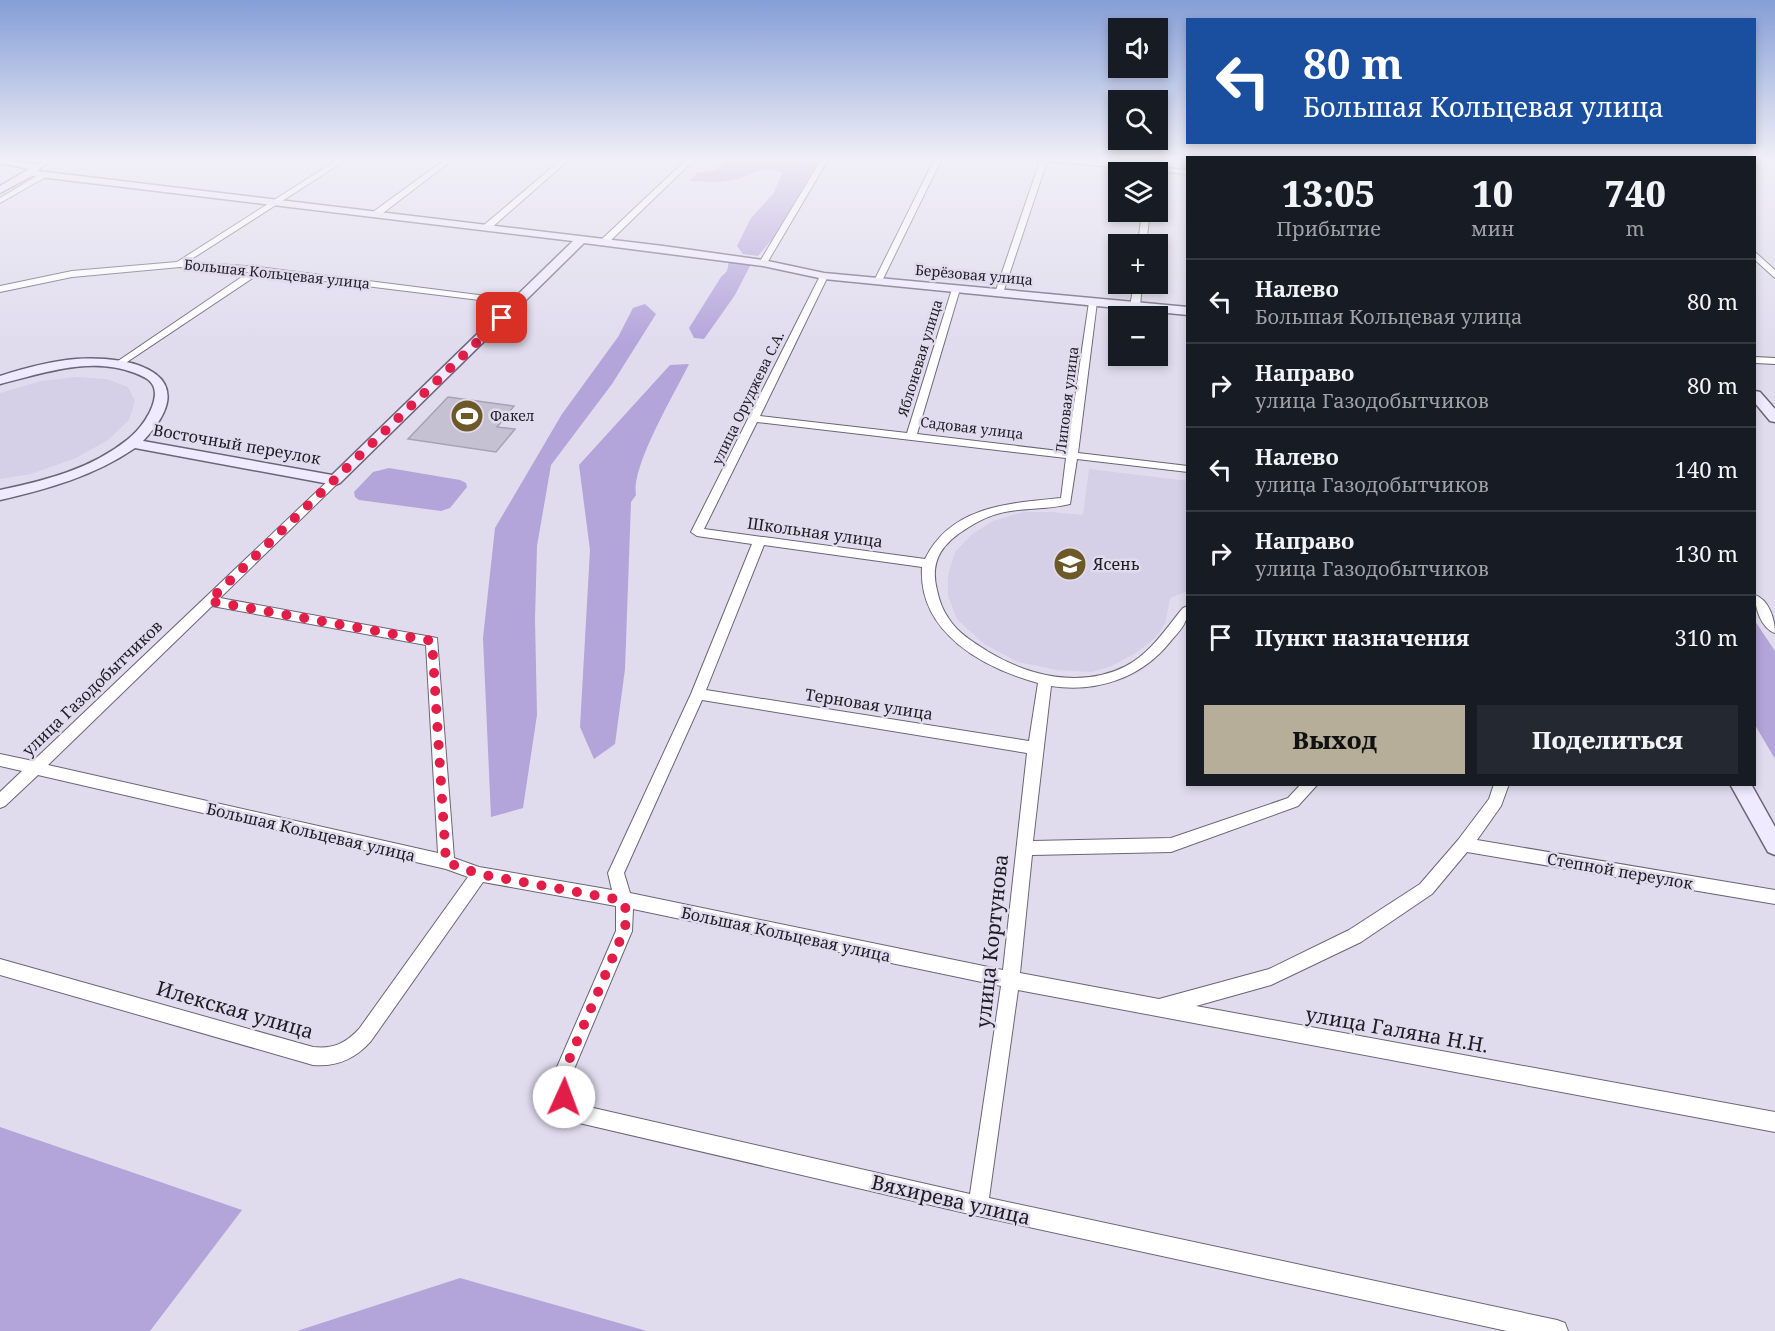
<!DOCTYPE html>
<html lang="ru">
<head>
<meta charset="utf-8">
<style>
	body { margin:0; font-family:"Noto Serif",serif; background:#242831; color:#f1f3f6; height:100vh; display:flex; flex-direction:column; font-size:22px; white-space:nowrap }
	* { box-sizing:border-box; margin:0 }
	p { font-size:20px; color:#9ea1a6 }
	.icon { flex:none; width:33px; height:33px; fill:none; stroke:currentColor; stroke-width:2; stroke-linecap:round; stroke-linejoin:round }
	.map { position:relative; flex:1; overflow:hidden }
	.drawer { position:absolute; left:1186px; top:156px; width:570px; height:630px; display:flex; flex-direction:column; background:#171b24; border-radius:0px; box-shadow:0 3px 9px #0003 }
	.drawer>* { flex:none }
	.hud { position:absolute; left:1186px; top:18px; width:570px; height:126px; border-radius:0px; box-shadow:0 3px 9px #0003; background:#1a4fa0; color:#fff; overflow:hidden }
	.fabs { position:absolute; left:1108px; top:18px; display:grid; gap:12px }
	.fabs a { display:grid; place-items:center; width:60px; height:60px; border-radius:0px; background:#171b24; box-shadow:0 3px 9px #0003; font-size:30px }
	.pin { position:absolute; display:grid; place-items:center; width:51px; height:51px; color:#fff; margin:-26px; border-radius:12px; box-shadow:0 3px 9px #0006 }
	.me { position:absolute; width:66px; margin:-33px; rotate:2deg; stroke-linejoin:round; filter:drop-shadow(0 0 4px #0008) }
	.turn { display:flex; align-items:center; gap:21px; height:126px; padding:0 18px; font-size:27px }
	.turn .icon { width:78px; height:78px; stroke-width:2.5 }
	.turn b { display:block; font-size:42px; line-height:51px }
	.eta { display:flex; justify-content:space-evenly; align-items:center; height:102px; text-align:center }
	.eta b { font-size:36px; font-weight:800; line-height:42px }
	.cta { display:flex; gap:12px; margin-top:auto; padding:12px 18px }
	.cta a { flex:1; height:69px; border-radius:0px; background:#b6ae99; color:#111; font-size:24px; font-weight:800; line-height:69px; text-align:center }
	.cta a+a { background:#242831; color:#f1f3f6 }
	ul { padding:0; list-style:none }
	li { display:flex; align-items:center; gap:18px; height:84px; padding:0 18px; border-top:2px solid #363941 }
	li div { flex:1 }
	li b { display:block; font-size:22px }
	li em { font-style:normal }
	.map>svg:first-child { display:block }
</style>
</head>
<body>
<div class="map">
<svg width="1775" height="1331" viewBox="0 0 1775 1331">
	<rect width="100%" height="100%" fill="#e0dcee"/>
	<path fill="#d5cfe8" d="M 77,377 L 107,379 L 128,387 L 135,401 L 129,420 L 108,440 L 76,458 L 31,474 L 0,479 L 0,393 L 41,381 Z
		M 1089,469 L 1188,481 L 1188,591 L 1170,598 L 1165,624 L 1156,637 L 1139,651 L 1112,666 L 1091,672 L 1057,670 L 1018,662 L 984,644 L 957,619 L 948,596 L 948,575 L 955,552 L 971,535 L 993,521 L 1023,512 L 1051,512 L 1083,515 Z"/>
	<path fill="#b3a4da" d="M 728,158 L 820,158 L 773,238 L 758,256 L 743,254 L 737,246 L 751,218 L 773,194 L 783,172 L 762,169 L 739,179 L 717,182 L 689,181 L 697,173 L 716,170 Z
		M 729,261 L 751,264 L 735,295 L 704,339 L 694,338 L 689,328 L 721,277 L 727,271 Z
		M 645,304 L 656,314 L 612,384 L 551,465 L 537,546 L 535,619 L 537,715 L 523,808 L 491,817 L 483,638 L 495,528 L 562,414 L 618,337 L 633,308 Z
		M 689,364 C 675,393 631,466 636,495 L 631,502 L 625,669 L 615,744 L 594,759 L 580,727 L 590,550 L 579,465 L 670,365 Z
		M 389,468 L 460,480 L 466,483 L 467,487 L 450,508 L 441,511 L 359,500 L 355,497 L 354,492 L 373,472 Z
		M 1755,621 L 1775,651 L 1775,759 L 1755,725 Z
		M 0,1127 L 242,1210 L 150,1331 L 0,1331 Z
		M 460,1278 L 647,1331 L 297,1331 Z"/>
	<path fill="#c5c1d3" stroke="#a7a2b4" stroke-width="1.5" d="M 448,397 L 514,406 L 497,427 L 515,429 L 496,452 L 408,439 Z"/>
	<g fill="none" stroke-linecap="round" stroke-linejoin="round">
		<g stroke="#6a6676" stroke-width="2">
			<path id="street" d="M 48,158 L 57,158 L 39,169 L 32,167 Z
				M 340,158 L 349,158 L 187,262 L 258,267 L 518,300 L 521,301 L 521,305 L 260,273 L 121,366 L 116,363 L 118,361 L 249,272 L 180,267 L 72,277 L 0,292 L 0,286 L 72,271 L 177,262 Z
				M 447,158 L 455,158 L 379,216 L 373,216 L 373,212 Z
				M 563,158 L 571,158 L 490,229 L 484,229 L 484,225 Z
				M 688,158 L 696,158 L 608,243 L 602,243 L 602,239 Z
				M 822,158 L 829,158 L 767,263 L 760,265 L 759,263 Z
				M 935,158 L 942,158 L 882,281 L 875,283 L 874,281 Z
				M 1033,158 L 1064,158 L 1188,170 L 1188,174 L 1047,161 L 1003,293 L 996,295 L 995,293 L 1040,161 Z
				M 42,173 L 49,175 L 0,203 L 0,198 Z
				M 1142,212 L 1150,212 L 1146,244 L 1138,244 Z
				M 1755,252 L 1775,270 L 1775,278 L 1755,260 Z
				M 821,274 L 828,276 L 760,416 L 907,433 L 952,289 L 956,286 L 960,289 L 917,434 L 1067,452 L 1089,302 L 1093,299 L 1097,302 L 1078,453 L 1188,466 L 1188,472 L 1077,459 L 1070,504 C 1032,513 1006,503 969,527 C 944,542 929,559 937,590 C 939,600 943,611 949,619 C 958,633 973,642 987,651 C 1028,676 1081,689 1126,666 C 1151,653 1166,628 1183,608 L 1188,606 C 1188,624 1181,629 1170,642 C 1141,678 1097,693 1051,686 L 1033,841 L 1171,838 L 1288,798 L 1301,784 L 1318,784 L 1298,806 L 1171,852 L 1032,855 L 1020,973 L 1159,999 L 1269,969 L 1349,930 L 1420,884 L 1458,840 L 1489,799 L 1494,784 L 1509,784 L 1501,806 L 1477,840 L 1775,890 L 1775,904 L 1467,852 L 1432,894 L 1361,942 L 1271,985 L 1196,1006 L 1775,1112 L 1775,1132 L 1018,990 L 989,1198 L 1557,1320 L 1565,1323 L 1568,1331 L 1507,1331 L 978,1216 L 562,1119 L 551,1081 L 616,931 L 616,906 L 483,882 L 371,1041 C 355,1059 337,1067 313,1065 L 0,975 L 0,959 L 313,1047 C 333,1049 345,1044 359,1029 L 468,877 L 446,869 L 38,775 L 5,806 L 0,808 L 0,792 L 22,771 L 0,766 L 0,754 L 33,761 L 331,478 L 339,478 L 339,482 L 220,598 L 437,638 L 454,858 L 479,867 L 612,890 L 608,873 L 691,694 L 752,544 L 697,536 L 691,532 ZM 757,422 L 1066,458 L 1061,498 C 1009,503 951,506 925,559 L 704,529 ZM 764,545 L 922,567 C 918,633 984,668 1038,683 L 1029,741 L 706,690 ZM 212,606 L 426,645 L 438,853 L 48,765 ZM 702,700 L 1027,753 L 1003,970 L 630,893 L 624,873 ZM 633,909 L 1001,986 L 970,1194 L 576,1104 L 569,1081 L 632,931 Z
				M 1134,284 L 1142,284 L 1140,306 L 1135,309 L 1130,306 Z
				M 1755,357 L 1775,358 L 1775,364 L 1755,363 Z
				M 1755,595 C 1769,600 1775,619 1775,633 C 1761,628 1755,608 1755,595 Z"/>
		</g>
		<g stroke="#6a6676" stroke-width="3">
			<path id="secondary" d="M 0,158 L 39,165 L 41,167 L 38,171 L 663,246 L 763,260 L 824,273 L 1188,307 L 1188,315 L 824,279 L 763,266 L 584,243 L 340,483 L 335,485 L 135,448 C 94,476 48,489 0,500 L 0,490 C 44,481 91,469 127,440 C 140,430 154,411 155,394 C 155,381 145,377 135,373 C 90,356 44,373 0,384 L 0,376 C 25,368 50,361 76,359 C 135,355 206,375 143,441 L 332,475 L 573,241 L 32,176 L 0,193 L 0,186 L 29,169 L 0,163 Z
				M 1755,391 L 1760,392 L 1775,409 L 1775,422 L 1770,421 L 1755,403 Z
				M 1730,784 L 1751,784 L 1775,827 L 1775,855 L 1768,852 Z"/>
		</g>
		<use href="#street" fill="#fff" fill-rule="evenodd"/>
		<use href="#secondary" fill="#f0eaff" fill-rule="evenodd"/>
	</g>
	<linearGradient id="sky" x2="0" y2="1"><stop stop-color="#859ed7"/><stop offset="0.46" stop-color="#f1eff7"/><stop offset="1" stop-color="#f1eff7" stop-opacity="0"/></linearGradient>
	<rect width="1775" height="345" fill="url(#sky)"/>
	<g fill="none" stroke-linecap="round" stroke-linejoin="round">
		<path stroke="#e11d48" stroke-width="10" stroke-dasharray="0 18" d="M 502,318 L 209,601 L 432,641 L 446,862 L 479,874 L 621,900 L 628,913 L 624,931 L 560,1081 L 564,1097"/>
	</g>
	<defs>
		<g id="stadium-disc" transform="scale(1.725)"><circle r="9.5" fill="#6d5927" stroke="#e0dcee"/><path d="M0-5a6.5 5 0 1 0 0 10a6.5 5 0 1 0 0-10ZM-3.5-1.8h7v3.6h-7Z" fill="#fff"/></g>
		<g id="school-disc" transform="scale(1.725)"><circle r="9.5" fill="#6d5927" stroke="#e0dcee"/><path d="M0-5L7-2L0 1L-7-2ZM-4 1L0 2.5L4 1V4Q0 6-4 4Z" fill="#fff"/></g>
	</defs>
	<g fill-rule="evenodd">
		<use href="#stadium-disc" x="467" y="416"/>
		<use href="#school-disc" x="1070" y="564"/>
	</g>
	<g text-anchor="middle" stroke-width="5" stroke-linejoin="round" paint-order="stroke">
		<g font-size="14" fill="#1f1d24" stroke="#e0dcee">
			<text transform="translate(277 274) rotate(6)" y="5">Большая Кольцевая улица</text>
			<text transform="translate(974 275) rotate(5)" y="5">Берёзовая улица</text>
			<text transform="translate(920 358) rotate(-73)" y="5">Яблоневая улица</text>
			<text transform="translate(748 398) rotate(-64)" y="5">улица Оруджева С.А.</text>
			<text transform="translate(1067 400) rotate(-83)" y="5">Липовая улица</text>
			<text transform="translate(972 428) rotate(7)" y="5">Садовая улица</text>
		</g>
		<g font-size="14" fill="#1f1d24" stroke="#e0dcee" text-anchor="start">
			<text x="490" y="421">Факел</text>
		</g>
		<g font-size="16" fill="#1f1d24" stroke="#e0dcee">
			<text transform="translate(237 444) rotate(10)" y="6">Восточный переулок</text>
			<text transform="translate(815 532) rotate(8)" y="6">Школьная улица</text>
			<text transform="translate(92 688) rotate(-44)" y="6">улица Газодобытчиков</text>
			<text transform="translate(869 704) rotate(9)" y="6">Терновая улица</text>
			<text transform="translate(311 832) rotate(13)" y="6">Большая Кольцевая улица</text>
			<text transform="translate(1620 871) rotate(10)" y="6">Степной переулок</text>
			<text transform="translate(786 934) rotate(12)" y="6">Большая Кольцевая улица</text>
		</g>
		<g font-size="16" fill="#1f1d24" stroke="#e0dcee" text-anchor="start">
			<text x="1093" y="570">Ясень</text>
		</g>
		<g font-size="20" fill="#1f1d24" stroke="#e0dcee">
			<text transform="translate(992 941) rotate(-84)" y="7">улица Кортунова</text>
			<text transform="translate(235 1010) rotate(16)" y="7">Илекская улица</text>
			<text transform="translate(1397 1030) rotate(10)" y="7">улица Галяна Н.Н.</text>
			<text transform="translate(951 1200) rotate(13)" y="7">Вяхирева улица</text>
		</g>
	</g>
</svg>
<div class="fabs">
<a><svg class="icon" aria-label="sound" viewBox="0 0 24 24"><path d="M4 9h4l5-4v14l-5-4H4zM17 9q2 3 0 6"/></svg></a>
<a><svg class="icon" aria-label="search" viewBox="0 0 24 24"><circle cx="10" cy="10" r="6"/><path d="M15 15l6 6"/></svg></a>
<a><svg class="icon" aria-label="layers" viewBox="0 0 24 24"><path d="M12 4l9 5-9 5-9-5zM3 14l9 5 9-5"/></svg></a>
<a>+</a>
<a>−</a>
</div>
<div class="pin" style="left:502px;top:318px;background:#d93025"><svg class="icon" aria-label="arrive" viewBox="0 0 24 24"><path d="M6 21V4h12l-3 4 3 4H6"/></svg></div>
<svg class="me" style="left:564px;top:1097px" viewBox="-20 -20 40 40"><circle r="19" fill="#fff"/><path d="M0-13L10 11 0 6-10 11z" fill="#e11d48"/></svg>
<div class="hud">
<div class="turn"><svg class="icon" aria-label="left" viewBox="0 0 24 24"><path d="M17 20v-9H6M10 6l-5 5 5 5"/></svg><div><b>80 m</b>Большая Кольцевая улица</div></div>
</div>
<section class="drawer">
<div class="eta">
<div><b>13:05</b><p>Прибытие</p></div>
<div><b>10</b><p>мин</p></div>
<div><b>740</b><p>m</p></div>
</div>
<ul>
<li><svg class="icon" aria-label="left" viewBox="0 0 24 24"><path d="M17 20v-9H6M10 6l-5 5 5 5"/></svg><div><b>Налево</b><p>Большая Кольцевая улица</p></div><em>80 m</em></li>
<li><svg class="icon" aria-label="right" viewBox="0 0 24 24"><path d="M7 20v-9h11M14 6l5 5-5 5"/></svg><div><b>Направо</b><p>улица Газодобытчиков</p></div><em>80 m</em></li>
<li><svg class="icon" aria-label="left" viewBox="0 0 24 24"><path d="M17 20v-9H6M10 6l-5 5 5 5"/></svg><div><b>Налево</b><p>улица Газодобытчиков</p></div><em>140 m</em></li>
<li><svg class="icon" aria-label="right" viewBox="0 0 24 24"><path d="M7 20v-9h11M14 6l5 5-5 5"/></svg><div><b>Направо</b><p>улица Газодобытчиков</p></div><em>130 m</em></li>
<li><svg class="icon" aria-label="arrive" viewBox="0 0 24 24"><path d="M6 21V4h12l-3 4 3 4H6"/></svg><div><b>Пункт назначения</b></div><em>310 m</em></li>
</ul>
<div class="cta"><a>Выход</a><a>Поделиться</a></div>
</section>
</div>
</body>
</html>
